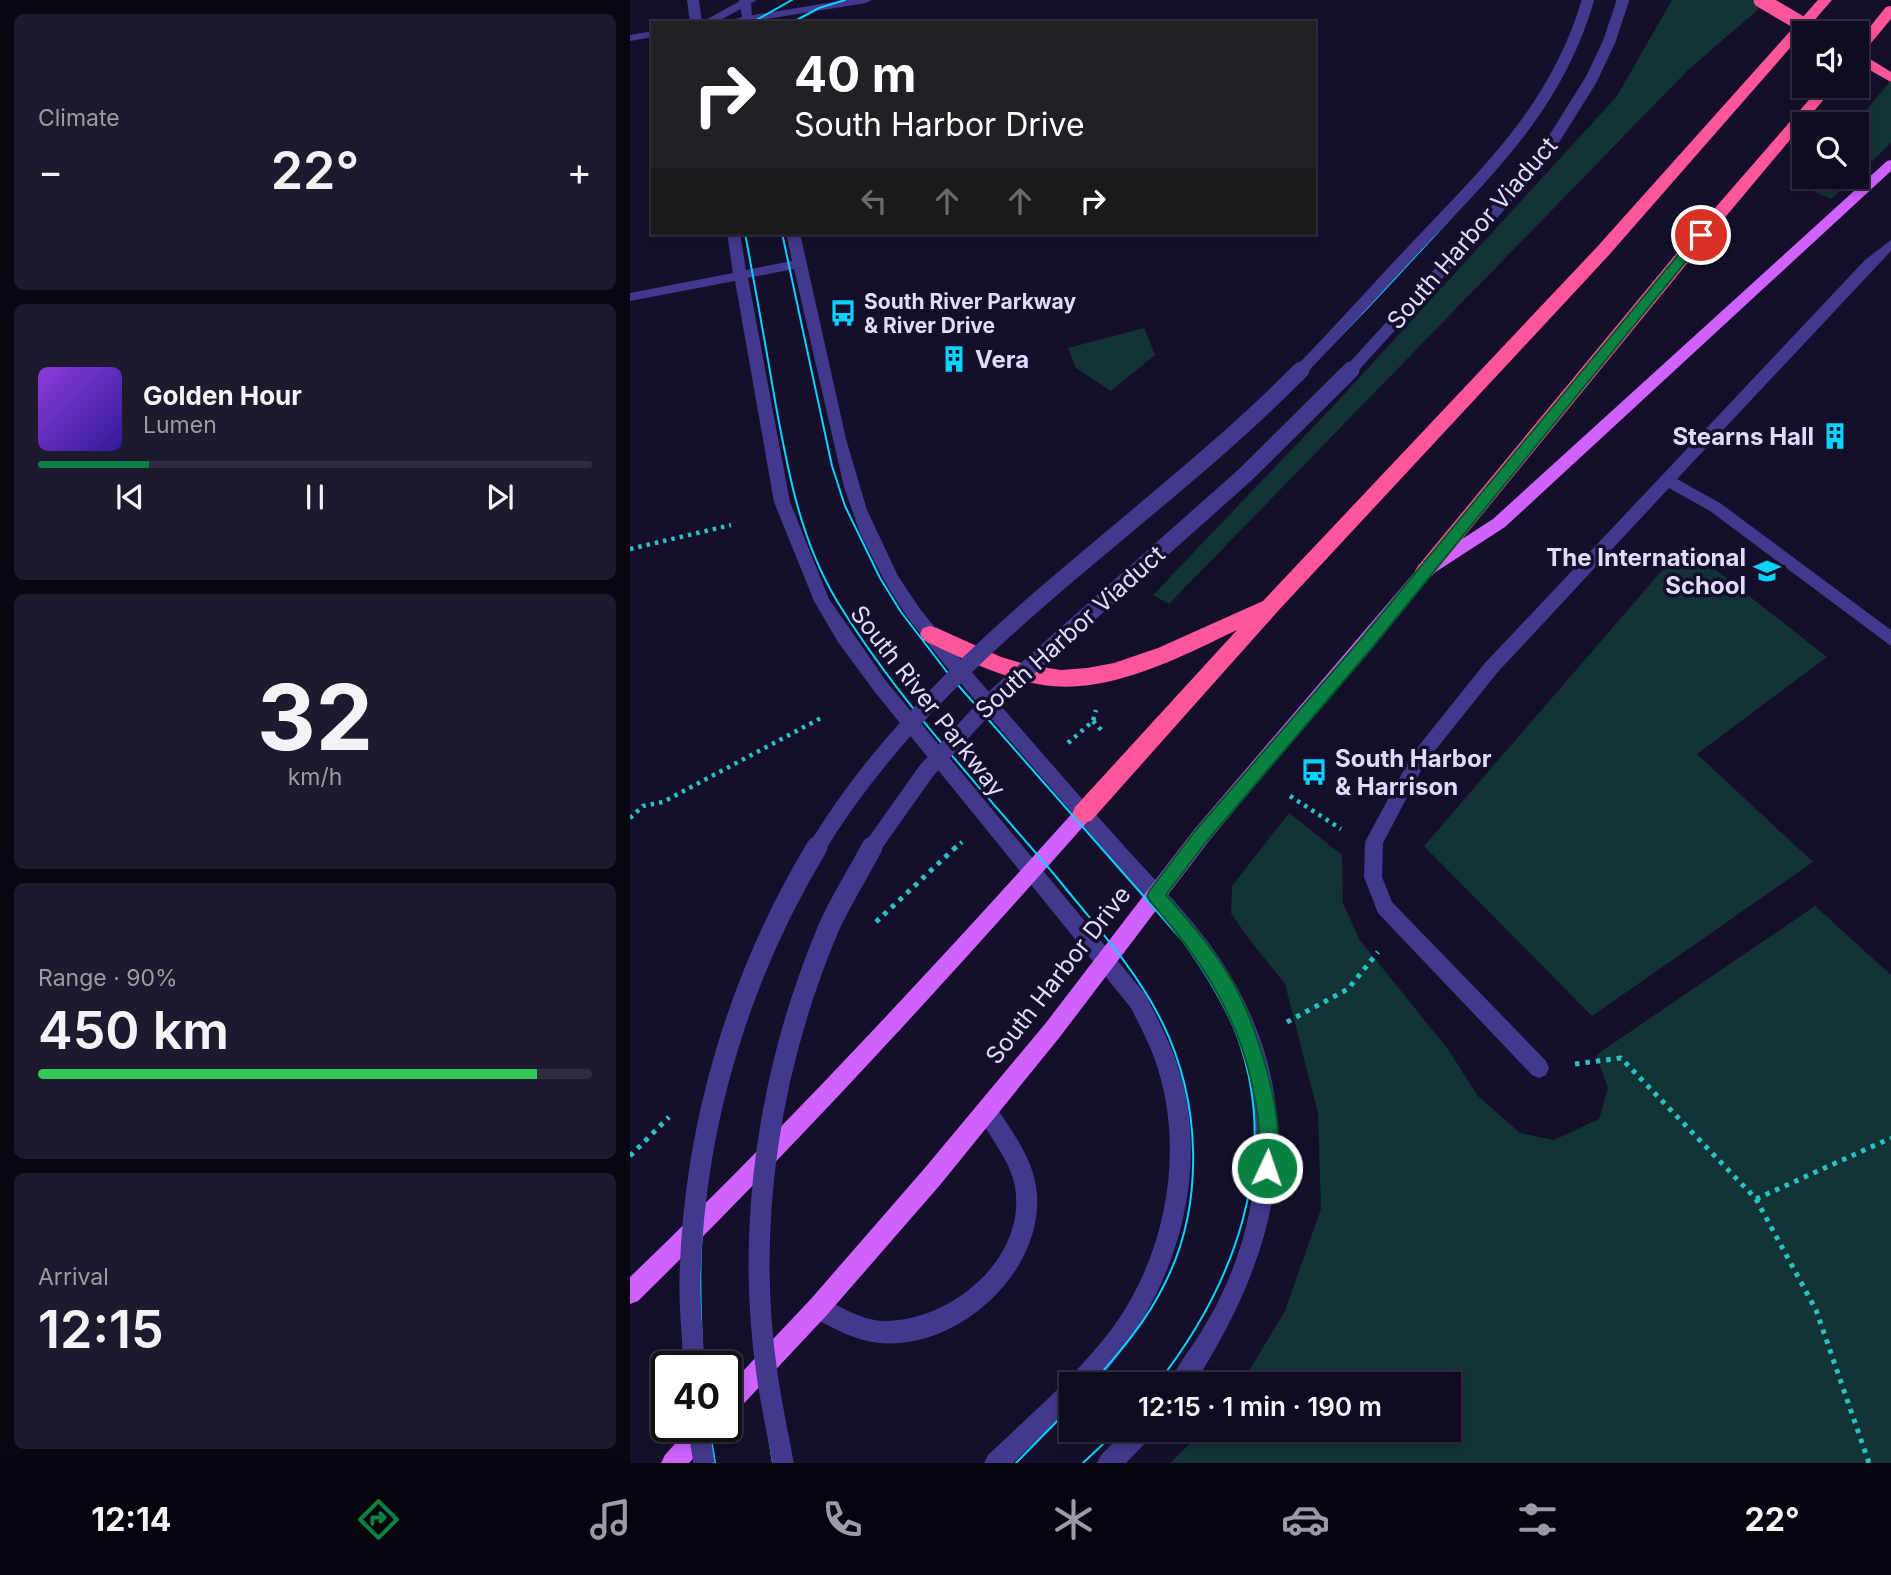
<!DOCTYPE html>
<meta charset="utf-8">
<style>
:root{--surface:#100b20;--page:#1e192d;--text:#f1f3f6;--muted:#9c9ba5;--line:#302b3e;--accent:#0b8043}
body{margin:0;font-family:Inter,sans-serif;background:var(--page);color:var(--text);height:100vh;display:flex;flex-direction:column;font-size:26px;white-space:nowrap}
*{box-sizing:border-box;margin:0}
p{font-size:23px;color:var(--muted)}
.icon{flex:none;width:38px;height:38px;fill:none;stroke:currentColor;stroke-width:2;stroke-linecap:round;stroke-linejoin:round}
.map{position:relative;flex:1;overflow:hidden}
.side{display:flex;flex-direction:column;gap:14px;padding:14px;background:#090612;width:630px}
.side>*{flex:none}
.guide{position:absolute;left:21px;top:21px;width:665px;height:214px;border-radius:0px;box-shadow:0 4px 10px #0003,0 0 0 2px var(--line);background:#202124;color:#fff;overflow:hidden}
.fabs{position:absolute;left:1162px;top:21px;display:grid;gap:14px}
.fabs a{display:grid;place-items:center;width:77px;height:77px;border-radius:0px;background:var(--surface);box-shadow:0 4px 10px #0003,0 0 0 2px var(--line);font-size:35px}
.speed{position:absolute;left:21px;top:1351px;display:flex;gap:14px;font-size:35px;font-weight:700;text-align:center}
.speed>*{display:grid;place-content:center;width:91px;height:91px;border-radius:50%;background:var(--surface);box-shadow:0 4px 10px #0003,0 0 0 2px var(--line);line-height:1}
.speed .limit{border:4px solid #111;border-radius:10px;background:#fff;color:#111}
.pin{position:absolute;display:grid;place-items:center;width:60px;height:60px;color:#fff;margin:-30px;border:4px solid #fff;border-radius:50%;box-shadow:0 2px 7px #0007}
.me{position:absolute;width:77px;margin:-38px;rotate:3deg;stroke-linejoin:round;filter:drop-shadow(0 0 5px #0008)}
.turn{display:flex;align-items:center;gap:24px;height:147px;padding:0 28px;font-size:32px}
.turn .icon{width:91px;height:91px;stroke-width:2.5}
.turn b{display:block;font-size:49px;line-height:60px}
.lanes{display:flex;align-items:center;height:66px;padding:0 28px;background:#0003;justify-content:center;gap:35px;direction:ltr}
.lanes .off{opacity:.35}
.big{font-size:52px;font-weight:600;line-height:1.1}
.side .tile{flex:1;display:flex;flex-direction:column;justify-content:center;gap:10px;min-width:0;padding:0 24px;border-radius:10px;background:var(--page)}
.side .dial{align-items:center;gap:0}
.dial b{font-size:91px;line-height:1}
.song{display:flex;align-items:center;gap:21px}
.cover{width:84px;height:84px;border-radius:10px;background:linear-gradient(135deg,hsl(270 70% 55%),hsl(250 70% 35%))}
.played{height:7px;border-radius:4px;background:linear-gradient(90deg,var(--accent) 20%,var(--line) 20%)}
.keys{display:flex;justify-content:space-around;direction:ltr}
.heat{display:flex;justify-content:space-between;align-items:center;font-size:38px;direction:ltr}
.charge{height:10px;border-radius:5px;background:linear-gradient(90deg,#34c759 90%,var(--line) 0)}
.trip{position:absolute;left:429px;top:1372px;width:402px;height:70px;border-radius:0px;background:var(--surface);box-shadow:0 4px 10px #0003,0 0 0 2px var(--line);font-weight:600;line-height:70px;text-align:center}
.tab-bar{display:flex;height:112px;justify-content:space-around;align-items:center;background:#06040d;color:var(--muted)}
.tab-bar .icon{width:49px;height:49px}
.tab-bar .selected{color:var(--accent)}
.tab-bar b{font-size:32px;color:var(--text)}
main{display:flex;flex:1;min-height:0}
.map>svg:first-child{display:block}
.green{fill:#123436}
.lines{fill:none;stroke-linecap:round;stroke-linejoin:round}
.path-far1{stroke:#2ac1c3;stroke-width:4.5;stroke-dasharray:3.5 5;stroke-linecap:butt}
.path{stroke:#2ac1c3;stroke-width:5;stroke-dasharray:4.5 6;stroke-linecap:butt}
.service{fill:#42388d;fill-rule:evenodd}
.minor{fill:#42388d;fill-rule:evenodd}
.tertiary{fill:#42388d;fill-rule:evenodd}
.primary{fill:#cf61ff;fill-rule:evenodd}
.motorway{fill:#ff559a;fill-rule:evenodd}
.tram{stroke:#06d4ff;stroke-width:2}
.service-bridge-far2{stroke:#42388d;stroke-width:12}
.service-bridge-far1{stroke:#42388d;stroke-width:17}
.service-bridge{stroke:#42388d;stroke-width:21}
.motorway-bridge{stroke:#ff559a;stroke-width:15}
.route{fill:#0b8043;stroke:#07532c;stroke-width:2}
.labels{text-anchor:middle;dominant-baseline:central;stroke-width:7;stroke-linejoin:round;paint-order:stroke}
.far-poi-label{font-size:21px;font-weight:bold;fill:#e1daff;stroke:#160f2b;text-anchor:start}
.street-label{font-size:24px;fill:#e1daff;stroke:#160f2b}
.poi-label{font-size:24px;font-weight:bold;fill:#e1daff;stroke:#160f2b;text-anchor:start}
</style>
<main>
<section class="side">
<div class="tile"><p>Climate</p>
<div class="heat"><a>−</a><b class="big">22°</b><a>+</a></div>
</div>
<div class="tile">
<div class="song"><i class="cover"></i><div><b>Golden Hour</b><p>Lumen</p></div></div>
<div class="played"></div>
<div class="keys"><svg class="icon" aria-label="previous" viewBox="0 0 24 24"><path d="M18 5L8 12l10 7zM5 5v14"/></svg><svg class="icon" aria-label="pause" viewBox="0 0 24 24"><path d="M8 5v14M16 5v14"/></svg><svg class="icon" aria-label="next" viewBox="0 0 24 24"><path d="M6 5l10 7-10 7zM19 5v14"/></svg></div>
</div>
<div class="tile dial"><b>32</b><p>km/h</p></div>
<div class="tile"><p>Range · 90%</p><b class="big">450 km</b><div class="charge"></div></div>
<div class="tile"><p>Arrival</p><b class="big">12:15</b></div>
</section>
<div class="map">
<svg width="1261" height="1463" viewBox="0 0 1261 1463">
<rect width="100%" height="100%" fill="#160f2b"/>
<g class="green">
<path d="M1042 0H1139L1058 70 539 604 523 595 708 401 987 96Z"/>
<path d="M1261 80V143L1227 175 1225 124Z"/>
<path d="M1182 177H1225L1201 199 1174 187Z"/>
<path d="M514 328 525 355 481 391 446 368 438 348Z"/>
<path d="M1054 545 1197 657 1067 754 1183 862 962 1016 794 846Z"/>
<path d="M659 813 712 855 713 903 729 939 817 1048 848 1096 890 1133 924 1140 969 1119 978 1088 966 1055 1185 906 1261 975V1463H540L574 1430H819V1384H611L655 1311 691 1209 688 1113 655 984 619 939 601 913 602 886Z"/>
</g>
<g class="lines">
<g class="path-far1">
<path d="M0 549 101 525"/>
<path d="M463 721 474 733"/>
<path d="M438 743 463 721 466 710"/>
<path d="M660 796 711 829"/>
<path d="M0 818 13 806 33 802 191 718"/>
<path d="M324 849 332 842"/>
</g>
<g class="path">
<path d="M246 922 326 847"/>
<path d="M657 1022 718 989 748 952"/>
<path d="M945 1064 991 1058 1126 1199 1186 1310 1239 1463"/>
<path d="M0 1156 39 1117"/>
<path d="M1126 1199 1261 1138"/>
</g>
<path class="service" d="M357 1101 364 1104C382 1131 405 1161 407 1195 412 1274 327 1350 250 1343 225 1341 201 1327 180 1316L177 1308 180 1300 188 1297C209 1305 230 1320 253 1321 320 1322 397 1259 385 1187 380 1158 358 1137 347 1111L350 1104Z"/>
<g class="minor">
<path d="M57 0H69L72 23H60Z"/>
<path d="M109 0H121L122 21 91 23 112 17Z"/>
<path d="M23 31V37L0 41V35Z"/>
<path d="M1261 240V251L1047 479 1090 503 1261 630V646L1080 511 1039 488 867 673 795 763 753 843 752 877 762 902 916 1061 919 1068 916 1075 909 1078 902 1075 748 913 734 877 735 842 783 753 855 663 1235 260Z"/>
</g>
<g class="tertiary">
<path d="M112 0H127L85 23H70Z"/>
<path d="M215 0H242L236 3 112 23 114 17 118 16Z"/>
<path d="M97 233H110L116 270 162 261 156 233H170L216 439 237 510 268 576 290 609 327 655C380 716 433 778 487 838 522 878 561 915 590 959 686 1104 652 1247 564 1384H540C546 1366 560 1350 570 1334 579 1319 588 1303 595 1287 646 1176 633 1050 562 952L315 665 278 618 256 584 230 533 214 487 164 269 118 278 160 502 199 599 256 681 515 994C530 1023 545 1052 553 1083 579 1191 538 1304 465 1384H441V1408L383 1463H354L358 1455C401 1414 445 1377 481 1330 533 1260 554 1161 530 1076 524 1052 512 1030 501 1008L244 691 208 642 184 601 144 502 105 281 0 301V293L103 273Z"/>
<path d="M496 1430H524L520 1438 496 1463H467L471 1455Z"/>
</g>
<g class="primary">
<path d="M1261 160V171L875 527 801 575 578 842 429 1038 310 1185 196 1316 104 1414 96 1418V1389L180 1300 294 1169 415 1024 564 830 789 567 863 519 1257 161Z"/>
<path d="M453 806 459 808 462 814 459 820C314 984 165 1147 8 1301L0 1304V1277C155 1128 302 969 447 808Z"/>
<path d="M61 1426 88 1427 84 1435 59 1463H31L35 1455Z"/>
</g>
<g class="motorway">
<path d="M1188 0H1202L979 255 648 611 461 821 453 823 445 821 442 814 445 807 607 630C550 657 480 695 413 685 371 678 331 658 293 640L290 634 293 628 300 626 307 628 371 657 398 665 431 670 457 668 484 663 528 648 633 601 967 247Z"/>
<path d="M1261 6V19L1232 54 1261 72V82L1227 63V43L1256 7Z"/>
<path d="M1191 86H1205L1077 239 802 576 795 578 788 576 785 571 788 566 1065 231Z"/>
</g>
<g class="tram">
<path d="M121 23 162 0"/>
<path d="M161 23 189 8 215 0"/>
<path d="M115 233C125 287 135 341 144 395 157 466 169 538 207 601 269 702 352 789 428 879 465 925 506 969 532 1022 571 1101 575 1204 535 1283 517 1321 489 1353 462 1384"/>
<path d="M152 233 202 466 215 506 250 578 271 612 320 676 553 941C574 971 595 1003 608 1038 652 1161 603 1287 527 1384"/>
<path d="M73 1367C71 1327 69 1287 71 1248 80 1072 141 897 252 761 326 671 421 599 509 524 600 446 686 364 767 276 824 214 886 152 928 78 942 53 952 27 962 0"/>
<path d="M79 1426 85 1463"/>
<path d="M143 1463C134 1405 124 1348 123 1289 119 1114 167 943 268 799 299 754 340 716 378 677L662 427 865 207 917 144 941 111 961 76 977 39 988 0"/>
<path d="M386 1463 441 1407"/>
<path d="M453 1463 488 1430"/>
</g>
<g class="service-bridge-far2">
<path d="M669 372C709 331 747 288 786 247 860 169 927 106 958 0"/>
<path d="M719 372 868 208 919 147 961 80 979 42 993 0"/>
</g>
<g class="service-bridge-far1">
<path d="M186 849C306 650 511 532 671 370"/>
<path d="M241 849 297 770 363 699 615 475 721 370"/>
</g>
<g class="service-bridge">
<path d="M64 1367C63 1337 59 1307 60 1277 64 1126 109 976 187 847"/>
<path d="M68 1426 74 1463"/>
<path d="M153 1463C148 1433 141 1404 137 1374 115 1223 140 1066 199 927 211 900 228 874 242 847"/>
</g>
<path class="motorway-bridge" d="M1131 0 1187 33"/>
</g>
<path class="route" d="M1071 231 1075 232V238L741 649 577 841 536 895C563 925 591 958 609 994 629 1033 661 1134 643 1175L637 1178 630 1175C624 1162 629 1146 629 1132 629 1117 625 1099 622 1084 607 1013 567 954 520 901L517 896 520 890 565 831 730 640 1067 232Z"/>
<defs>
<symbol id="bus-bare" viewBox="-9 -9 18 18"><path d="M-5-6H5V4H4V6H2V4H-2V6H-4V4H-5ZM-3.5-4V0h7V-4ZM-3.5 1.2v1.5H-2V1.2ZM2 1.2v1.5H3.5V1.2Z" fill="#06d4ff" stroke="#160f2b" stroke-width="2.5" paint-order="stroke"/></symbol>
<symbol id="building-bare" viewBox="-9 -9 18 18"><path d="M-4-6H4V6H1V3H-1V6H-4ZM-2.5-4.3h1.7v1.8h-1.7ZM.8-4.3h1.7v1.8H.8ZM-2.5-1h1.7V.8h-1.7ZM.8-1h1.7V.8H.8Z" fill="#06d4ff" stroke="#160f2b" stroke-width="2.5" paint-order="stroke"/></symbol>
<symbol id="school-bare" viewBox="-9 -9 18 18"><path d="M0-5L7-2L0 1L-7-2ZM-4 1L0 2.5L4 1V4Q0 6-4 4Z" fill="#06d4ff" stroke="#160f2b" stroke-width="2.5" paint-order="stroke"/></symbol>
</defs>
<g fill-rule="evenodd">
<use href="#bus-bare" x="194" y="294" width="38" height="38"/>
<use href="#building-bare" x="305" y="340" width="38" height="38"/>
<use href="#building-bare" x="1186" y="417" width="38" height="38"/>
<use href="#school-bare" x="1118" y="552" width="38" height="38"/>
<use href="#bus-bare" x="665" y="753" width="38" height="38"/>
</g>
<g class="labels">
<g class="far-poi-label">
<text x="234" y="301">South River Parkway<tspan x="234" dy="24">&amp; River Drive</tspan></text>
</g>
<g class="street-label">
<text transform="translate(842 233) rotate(-49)">South Harbor Viaduct</text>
<text transform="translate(440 632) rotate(-42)">South Harbor Viaduct</text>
<text transform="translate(298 701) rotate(52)">South River Parkway</text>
<text transform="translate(428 975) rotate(-52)">South Harbor Drive</text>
</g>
<g class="poi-label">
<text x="345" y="359">Vera</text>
<text x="1184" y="436" text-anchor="end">Stearns Hall</text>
<text x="1116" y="557" text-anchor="end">The International<tspan x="1116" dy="28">School</tspan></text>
<text x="705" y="758">South Harbor<tspan x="705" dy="28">&amp; Harrison</tspan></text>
</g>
</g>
</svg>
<div class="fabs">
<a><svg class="icon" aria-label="sound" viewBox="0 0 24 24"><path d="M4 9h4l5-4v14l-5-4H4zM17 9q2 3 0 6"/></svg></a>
<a><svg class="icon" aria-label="search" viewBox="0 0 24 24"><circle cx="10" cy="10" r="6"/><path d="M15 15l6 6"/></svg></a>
</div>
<div class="speed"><div class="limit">40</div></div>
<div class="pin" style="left:1071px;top:235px;background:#d93025"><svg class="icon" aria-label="arrive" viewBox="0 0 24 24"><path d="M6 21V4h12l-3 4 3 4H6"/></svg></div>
<svg class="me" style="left:637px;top:1168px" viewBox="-20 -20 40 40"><circle r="17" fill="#0b8043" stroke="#fff" stroke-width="3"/><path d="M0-11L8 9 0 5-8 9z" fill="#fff"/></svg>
<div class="trip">12:15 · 1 min · 190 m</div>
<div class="guide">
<div class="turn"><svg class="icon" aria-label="right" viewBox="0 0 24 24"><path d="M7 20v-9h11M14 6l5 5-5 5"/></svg><div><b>40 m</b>South Harbor Drive</div></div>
<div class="lanes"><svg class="icon off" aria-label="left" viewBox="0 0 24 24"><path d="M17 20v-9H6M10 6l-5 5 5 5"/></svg><svg class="icon off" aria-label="ahead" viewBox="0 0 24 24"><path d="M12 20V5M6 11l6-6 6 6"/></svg><svg class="icon off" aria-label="ahead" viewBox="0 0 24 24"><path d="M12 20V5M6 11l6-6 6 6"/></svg><svg class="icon" aria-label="right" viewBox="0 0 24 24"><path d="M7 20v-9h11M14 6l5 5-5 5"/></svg></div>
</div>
</div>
</main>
<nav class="tab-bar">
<b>12:14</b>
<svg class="icon selected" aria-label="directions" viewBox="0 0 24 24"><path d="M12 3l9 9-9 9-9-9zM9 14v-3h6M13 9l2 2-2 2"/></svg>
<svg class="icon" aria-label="music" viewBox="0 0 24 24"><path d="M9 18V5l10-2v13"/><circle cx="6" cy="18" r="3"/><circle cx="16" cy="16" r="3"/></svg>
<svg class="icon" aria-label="phone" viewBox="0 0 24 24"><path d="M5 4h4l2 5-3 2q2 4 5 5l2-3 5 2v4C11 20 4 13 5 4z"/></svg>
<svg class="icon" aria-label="climate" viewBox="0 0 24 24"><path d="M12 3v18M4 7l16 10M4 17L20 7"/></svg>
<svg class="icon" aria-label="car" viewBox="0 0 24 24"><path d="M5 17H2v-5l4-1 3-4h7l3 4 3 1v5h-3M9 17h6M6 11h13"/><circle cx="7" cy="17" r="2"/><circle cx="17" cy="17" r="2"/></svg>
<svg class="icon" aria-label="filters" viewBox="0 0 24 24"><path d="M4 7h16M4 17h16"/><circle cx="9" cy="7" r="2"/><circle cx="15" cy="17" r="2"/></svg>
<b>22°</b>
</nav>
